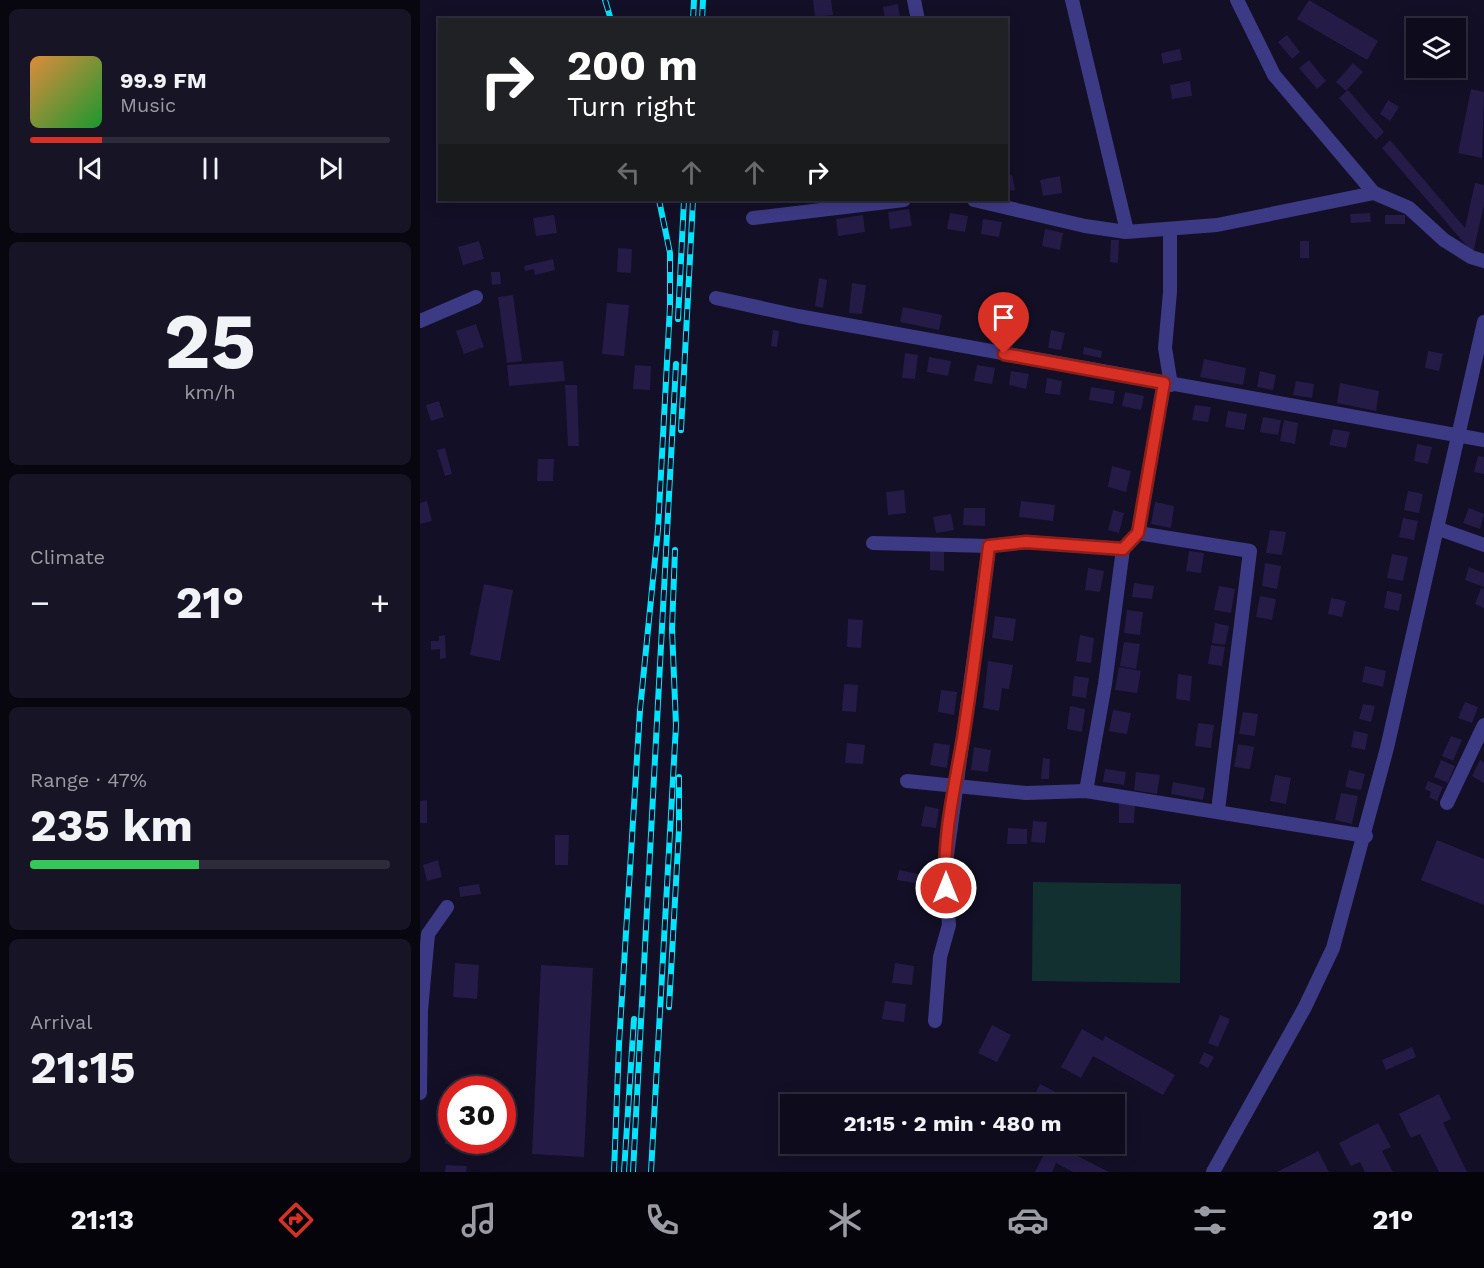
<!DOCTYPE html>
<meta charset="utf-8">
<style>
:root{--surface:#0e0b1c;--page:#171425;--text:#f1f3f6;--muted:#9b9ba3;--line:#2e2b3b;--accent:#d93025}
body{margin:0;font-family:"Work Sans",sans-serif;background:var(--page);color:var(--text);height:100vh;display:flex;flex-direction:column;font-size:22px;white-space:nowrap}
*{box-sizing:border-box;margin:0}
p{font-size:20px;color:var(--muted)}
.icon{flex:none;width:33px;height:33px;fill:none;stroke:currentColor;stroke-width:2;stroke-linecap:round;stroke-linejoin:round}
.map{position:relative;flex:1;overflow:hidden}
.panel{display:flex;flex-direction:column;gap:9px;padding:9px;background:#08060f;width:420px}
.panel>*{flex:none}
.top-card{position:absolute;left:18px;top:18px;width:570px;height:183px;border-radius:0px;box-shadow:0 3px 15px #0003,0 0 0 2px var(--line);background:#202124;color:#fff;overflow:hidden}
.buttons{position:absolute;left:986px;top:18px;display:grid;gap:12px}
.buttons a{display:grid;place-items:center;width:60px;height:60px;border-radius:0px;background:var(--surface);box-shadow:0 3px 15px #0003,0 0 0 2px var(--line);font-size:30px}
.speed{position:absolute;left:18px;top:1076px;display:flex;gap:12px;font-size:30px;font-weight:700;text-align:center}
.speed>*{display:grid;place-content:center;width:78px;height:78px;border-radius:50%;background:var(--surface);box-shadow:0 3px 15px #0003,0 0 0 2px var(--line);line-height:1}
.speed .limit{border:9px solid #d22;background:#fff;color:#111}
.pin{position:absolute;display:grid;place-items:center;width:51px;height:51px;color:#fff;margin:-62px -26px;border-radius:50% 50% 50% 0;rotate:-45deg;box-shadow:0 0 6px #0007}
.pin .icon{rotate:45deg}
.me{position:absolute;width:66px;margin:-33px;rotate:0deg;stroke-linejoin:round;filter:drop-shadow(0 0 4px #0008)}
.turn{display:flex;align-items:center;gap:21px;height:126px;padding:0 30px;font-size:27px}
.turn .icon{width:78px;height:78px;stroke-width:2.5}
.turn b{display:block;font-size:42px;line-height:51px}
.lanes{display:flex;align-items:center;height:57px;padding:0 30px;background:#0003;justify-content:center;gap:30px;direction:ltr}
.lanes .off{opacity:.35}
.big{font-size:45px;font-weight:700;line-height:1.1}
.panel .widget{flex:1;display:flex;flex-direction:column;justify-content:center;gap:9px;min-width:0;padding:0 21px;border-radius:9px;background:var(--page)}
.panel .dial{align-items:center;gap:0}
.dial b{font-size:78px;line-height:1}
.song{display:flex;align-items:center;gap:18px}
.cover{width:72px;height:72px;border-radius:9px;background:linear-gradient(135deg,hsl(30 70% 55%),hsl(130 70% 35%))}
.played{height:6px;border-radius:3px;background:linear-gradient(90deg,var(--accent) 20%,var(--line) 20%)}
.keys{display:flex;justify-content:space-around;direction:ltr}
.heat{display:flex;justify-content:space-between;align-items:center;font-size:33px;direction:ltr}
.charge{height:9px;border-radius:4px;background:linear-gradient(90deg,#34c759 47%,var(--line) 0)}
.trip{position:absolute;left:360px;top:1094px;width:345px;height:60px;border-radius:0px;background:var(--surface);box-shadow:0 3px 15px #0003,0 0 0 2px var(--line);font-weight:700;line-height:60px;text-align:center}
.menu{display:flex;height:96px;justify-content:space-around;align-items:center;background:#06040b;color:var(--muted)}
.menu .icon{width:42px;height:42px}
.menu .on{color:var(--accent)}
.menu b{font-size:27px;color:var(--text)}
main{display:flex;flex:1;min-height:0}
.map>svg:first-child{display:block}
.green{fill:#12302f}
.building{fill:#241b47}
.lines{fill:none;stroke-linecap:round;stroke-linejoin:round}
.minor{stroke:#3d3a85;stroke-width:14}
.rail-casing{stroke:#00e5ff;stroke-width:6}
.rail{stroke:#130f26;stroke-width:4;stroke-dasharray:11;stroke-linecap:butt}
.route-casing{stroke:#8d1f18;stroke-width:15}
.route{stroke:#d93025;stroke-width:10}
</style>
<main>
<section class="panel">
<div class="widget">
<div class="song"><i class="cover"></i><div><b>99.9 FM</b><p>Music</p></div></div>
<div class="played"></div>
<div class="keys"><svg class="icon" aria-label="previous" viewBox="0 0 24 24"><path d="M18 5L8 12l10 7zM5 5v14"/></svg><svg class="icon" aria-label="pause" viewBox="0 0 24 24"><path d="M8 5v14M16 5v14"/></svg><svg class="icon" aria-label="next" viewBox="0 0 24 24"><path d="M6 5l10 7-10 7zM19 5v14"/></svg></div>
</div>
<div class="widget dial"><b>25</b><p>km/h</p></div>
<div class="widget"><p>Climate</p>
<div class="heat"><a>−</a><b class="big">21°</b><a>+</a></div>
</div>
<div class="widget"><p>Range · 47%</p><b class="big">235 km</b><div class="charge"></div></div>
<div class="widget"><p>Arrival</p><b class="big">21:15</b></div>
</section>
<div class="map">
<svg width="1064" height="1172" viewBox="0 0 1064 1172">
<rect width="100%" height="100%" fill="#130f26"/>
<path class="green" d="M613 882 761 884 760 983 612 981Z"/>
<g class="building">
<path d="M393 0H411L413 15 395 17Z"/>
<path d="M889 0 958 41 947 60 877 19Z"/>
<path d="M478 4 480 20H465L463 7Z"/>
<path d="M867 35 880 52 872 59 858 42Z"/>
<path d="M760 49 762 60 743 64 741 53Z"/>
<path d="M889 60 906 81 897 89 879 68Z"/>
<path d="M933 63 943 72 926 91 916 82Z"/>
<path d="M770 81 772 96 752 99 750 85Z"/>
<path d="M1051 89 1064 92 1062 158 1038 153Z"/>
<path d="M928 90 964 132 956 140 919 98Z"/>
<path d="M968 100 979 107 970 121 960 114Z"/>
<path d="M970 140 1045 228 1055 183 1064 185V205L1053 253 962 148Z"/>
<path d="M592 175 595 190 586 191V176Z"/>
<path d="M640 176 642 193 623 196 620 180Z"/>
<path d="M489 209 492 226 470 229 468 212Z"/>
<path d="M530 213 548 216 545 232 527 229Z"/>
<path d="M950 213 951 222 931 223 930 214Z"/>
<path d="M134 215 137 233 116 236 113 218Z"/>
<path d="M443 215 445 232 418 236 416 219Z"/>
<rect x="965" y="215" width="20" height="9"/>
<path d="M563 219 582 222 579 237 561 234Z"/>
<path d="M625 229 643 233 640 250 622 246Z"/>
<path d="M691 240H699L698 263 690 262Z"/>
<path d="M59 241 64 259 43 265 38 247Z"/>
<rect x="880" y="241" width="9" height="17"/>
<path d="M198 248 212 249 211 273 197 272Z"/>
<path d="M133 259 135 270 115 275 114 269 105 271 104 266Z"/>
<path d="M71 272H80L81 284 72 285Z"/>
<path d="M399 278 407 280 403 308 395 306Z"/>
<path d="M432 283 446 285 442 314 429 313Z"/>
<path d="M93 295 102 361 87 363 78 297Z"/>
<path d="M187 303 209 305 204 356 182 354Z"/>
<path d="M483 307 522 315 519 330 480 322Z"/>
<path d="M56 324 64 347 44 354 36 331Z"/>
<path d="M576 326 596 330 593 347 573 343Z"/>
<path d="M353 330 359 331 357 347 351 346Z"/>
<path d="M631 330 645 333 641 350 628 348Z"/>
<path d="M664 347 682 351 681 358 663 354Z"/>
<path d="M1008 351 1023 354 1019 371 1005 368Z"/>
<path d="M485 353 498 355 495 379 482 378Z"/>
<path d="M509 357 531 361 528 376 507 372Z"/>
<path d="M784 359 826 368 823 385 780 377Z"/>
<path d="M143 361 145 381 89 386 87 365Z"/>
<path d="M215 365 231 366 230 390 213 389Z"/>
<path d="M557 365 575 368 572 384 554 381Z"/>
<path d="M591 371 609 374 606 389 589 385Z"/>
<path d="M840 371 856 375 853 390 837 387Z"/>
<path d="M627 378 642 381 640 395 625 393Z"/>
<path d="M876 381 894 384 892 398 873 395Z"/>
<path d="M920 383 959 391 956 411 917 403Z"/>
<path d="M145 385H157L159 446H148Z"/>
<path d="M671 387 695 391 693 404 669 400Z"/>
<path d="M705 392 724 396 721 410 702 406Z"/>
<path d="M19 401 24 417 11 421 6 405Z"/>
<path d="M775 405 791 407 788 422 772 420Z"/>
<path d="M808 411 827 414 824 430 805 427Z"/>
<path d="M843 417 861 420 858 435 840 432Z"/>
<path d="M864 420 878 423 875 444 860 441Z"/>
<path d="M913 429 930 432 926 448 909 445Z"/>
<path d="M997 444 1012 447 1008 464 994 461Z"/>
<path d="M25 448 32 474 25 476 17 450Z"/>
<path d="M1058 456 1064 457V474L1054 472Z"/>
<path d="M118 459H134L133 481H117Z"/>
<path d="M692 466 711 471 706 492 688 487Z"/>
<path d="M484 490 486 513 468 515 466 492Z"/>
<path d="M988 491 1003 494 999 513 984 510Z"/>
<path d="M7 501 12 521 0 524V503Z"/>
<path d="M601 501 635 505 633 521 599 517Z"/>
<path d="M735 502 754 506 751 528 731 524Z"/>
<path d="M544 508H565V526L543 525Z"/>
<path d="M1049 508 1064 514 1060 529 1043 523Z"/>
<path d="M693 510 704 513 699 533 688 530Z"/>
<path d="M531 514 534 530 516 533 513 517Z"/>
<path d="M983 518 998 521 994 540 979 537Z"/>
<path d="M850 530 866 532 862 555 846 553Z"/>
<path d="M510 551 524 552V571L510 570Z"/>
<path d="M769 551 784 553 781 573 766 571Z"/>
<path d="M972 554 988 557 983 581 967 578Z"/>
<path d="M845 563 861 566 857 589 842 586Z"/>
<path d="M1049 567 1064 573V587L1045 580Z"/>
<path d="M668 568 684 571 680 592 665 590Z"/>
<path d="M714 583 734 586 732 599 712 597Z"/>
<path d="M64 584 93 590 80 661 50 655Z"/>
<path d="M799 586 815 589 811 613 794 610Z"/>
<path d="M1061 588 1064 589V608L1055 604Z"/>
<path d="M967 591 982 594 979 611 964 608Z"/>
<path d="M840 596 856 599 852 620 836 617Z"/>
<path d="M911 598 926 601 922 617 908 614Z"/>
<path d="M707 610 723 612 720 635 704 633Z"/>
<path d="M575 616 596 619 593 641 572 638Z"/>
<path d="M428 619 443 620 441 648 427 647Z"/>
<path d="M795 623 809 626 805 645 792 643Z"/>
<path d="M25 635 26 658 20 659V649L11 650V641H19V636Z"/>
<path d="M660 635 674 638 671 663 656 661Z"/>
<path d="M704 642 720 644 716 669 700 666Z"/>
<path d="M791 645 805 647 802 666 788 664Z"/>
<path d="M568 661 593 665 589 689 582 688 579 711 563 708Z"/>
<path d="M945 666 966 671 963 687 942 682Z"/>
<path d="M699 667 721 671 717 693 695 690Z"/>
<path d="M758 674 772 676 770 701 756 699Z"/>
<path d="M654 676 669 678 666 698 652 696Z"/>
<path d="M424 684 438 685 436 712 422 711Z"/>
<path d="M521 690 537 692 534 715 518 712Z"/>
<path d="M1045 702 1058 707 1052 723 1038 718Z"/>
<path d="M943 704 955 706 951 722 939 719Z"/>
<path d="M650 706 665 709 662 732 647 729Z"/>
<path d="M693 710 711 713 707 734 689 731Z"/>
<path d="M823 712 838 714 835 736 819 734Z"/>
<path d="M778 723 794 725 791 748 775 746Z"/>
<path d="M934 731 948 734 945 750 931 747Z"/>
<path d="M1031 736 1042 740 1033 761 1022 756Z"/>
<path d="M427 743 445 745 443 764 425 763Z"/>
<path d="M514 743 530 745 527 768 510 765Z"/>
<path d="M818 744 834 747 830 769 814 767Z"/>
<path d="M554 747 571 750 568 772 551 770Z"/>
<path d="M623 758 630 759 629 779H621Z"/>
<path d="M1021 760 1035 766 1028 783 1014 777Z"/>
<path d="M1060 760 1064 762V783L1052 776Z"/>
<path d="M685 769 706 772 704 785 683 782Z"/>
<path d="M929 770 945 774 941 790 925 787Z"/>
<path d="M716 772 740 775 737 794 714 790Z"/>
<path d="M855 775 871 778 866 804 850 801Z"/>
<path d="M1008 781 1023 787 1017 801 1009 797 1011 792 1005 789Z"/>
<path d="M753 782 785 788 783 800 751 794Z"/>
<path d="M921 793 938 796 932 824 915 820Z"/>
<path d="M7 800V823H0V801Z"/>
<path d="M699 802 715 803 714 823H699Z"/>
<path d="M505 806 519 809 516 828 501 826Z"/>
<path d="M613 821 627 822 625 843 611 842Z"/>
<path d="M588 828 607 829V844H587Z"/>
<path d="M135 835H149L148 865H135Z"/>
<path d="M1017 840 1064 859V905L1001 880Z"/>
<path d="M18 860 22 877 7 881 3 865Z"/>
<path d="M479 870 508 876 506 885 477 880Z"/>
<path d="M59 884 61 894 40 897 39 887Z"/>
<path d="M35 963 59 965 57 999 33 997Z"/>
<path d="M475 963 494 966 492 985 472 983Z"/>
<path d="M121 965 173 968 164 1157 112 1154Z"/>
<path d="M465 1001 486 1004 484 1022 462 1019Z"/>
<path d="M800 1015 810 1019 798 1047 788 1043Z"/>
<path d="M572 1025 591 1035 577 1062 558 1053Z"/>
<path d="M662 1029 683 1041 685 1036 755 1075 743 1095 673 1056 661 1078 641 1067Z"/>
<path d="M992 1047 996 1057 966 1070 962 1060Z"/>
<path d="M784 1052 794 1057 788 1068 779 1063Z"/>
<path d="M620 1084 659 1104H610Z"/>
<path d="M1019 1094 1031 1119 1023 1123 1047 1172H1019L1000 1134 991 1138 979 1114Z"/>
<path d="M27 1101 32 1102V1140H48V1145L25 1144Z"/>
<path d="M958 1123 971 1147 962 1151 973 1172H945L940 1162 931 1166 919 1143Z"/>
<path d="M587 1143H649L646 1150 689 1172H653L636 1163 632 1172H615L624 1154 606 1145 602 1151Z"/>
<path d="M898 1151 909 1172H857Z"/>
<path d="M26 1165 47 1166 46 1172H25Z"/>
</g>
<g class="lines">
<g class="minor">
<path d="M494 0 498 20"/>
<path d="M652 0 707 231"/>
<path d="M817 0 854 75 954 193"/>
<path d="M554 200 665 226 706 232 797 225 954 193 989 208 1024 240 1051 257 1064 261"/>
<path d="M333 218 484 200"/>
<path d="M750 230V292L745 348 751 385"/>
<path d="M296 298 378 316 1064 440"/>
<path d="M0 321 56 297"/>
<path d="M1019 529 1064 545"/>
<path d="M718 533 830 551 798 810"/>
<path d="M453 543 569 546 606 542 703 549"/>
<path d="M487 781 606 793 666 791 946 836"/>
<path d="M666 791 685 684 703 549 718 533 744 383"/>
<path d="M1027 803 1064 725"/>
<path d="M515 1021 520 957 529 925 525 870 569 546"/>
<path d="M0 1093 1 1010 8 934 27 907"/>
<path d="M793 1172 885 1007 913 948 967 748 1064 322"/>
</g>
<defs>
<g id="rail">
<path d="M185 0 191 20"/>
<path d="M273 20 274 0"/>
<path d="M282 20 283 0"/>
<path d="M258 319 264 200"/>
<path d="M261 430 273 200"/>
<path d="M249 1007 259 829V777"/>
<path d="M194 1172 199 1044 220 710 238 529 250 306V253L239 200"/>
<path d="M204 1172 214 1019"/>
<path d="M213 1172 256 364"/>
<path d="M231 1172 256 725 252 629 255 550"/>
</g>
</defs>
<use href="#rail" class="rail-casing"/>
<use href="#rail" class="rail"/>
</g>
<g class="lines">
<defs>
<path id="route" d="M526 888C522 839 535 786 543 738 553 674 561 610 569 546L606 542 703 549 718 533 744 383 584 354"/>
</defs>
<use href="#route" class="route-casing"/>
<use href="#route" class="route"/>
</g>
</svg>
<div class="buttons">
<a><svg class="icon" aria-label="layers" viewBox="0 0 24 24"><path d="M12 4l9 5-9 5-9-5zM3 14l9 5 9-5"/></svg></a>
</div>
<div class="speed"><div class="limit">30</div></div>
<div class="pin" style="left:584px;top:354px;background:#d93025"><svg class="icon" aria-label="arrive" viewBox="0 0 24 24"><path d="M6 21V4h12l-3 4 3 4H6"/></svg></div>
<svg class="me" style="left:526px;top:888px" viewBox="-20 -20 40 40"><circle r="17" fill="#d93025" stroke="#fff" stroke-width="3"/><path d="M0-11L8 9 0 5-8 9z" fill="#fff"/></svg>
<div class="trip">21:15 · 2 min · 480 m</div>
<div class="top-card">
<div class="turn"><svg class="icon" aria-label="right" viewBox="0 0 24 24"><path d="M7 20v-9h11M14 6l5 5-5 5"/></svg><div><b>200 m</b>Turn right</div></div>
<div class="lanes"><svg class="icon off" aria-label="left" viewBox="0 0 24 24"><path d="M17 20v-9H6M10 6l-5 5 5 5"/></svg><svg class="icon off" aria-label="ahead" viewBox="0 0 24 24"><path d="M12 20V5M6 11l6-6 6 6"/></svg><svg class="icon off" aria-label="ahead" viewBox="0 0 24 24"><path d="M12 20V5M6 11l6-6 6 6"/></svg><svg class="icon" aria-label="right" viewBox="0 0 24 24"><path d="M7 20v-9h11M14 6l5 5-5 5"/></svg></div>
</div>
</div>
</main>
<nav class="menu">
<b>21:13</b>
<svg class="icon on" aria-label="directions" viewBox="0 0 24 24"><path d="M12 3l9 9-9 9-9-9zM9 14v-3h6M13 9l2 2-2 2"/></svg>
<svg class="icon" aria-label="music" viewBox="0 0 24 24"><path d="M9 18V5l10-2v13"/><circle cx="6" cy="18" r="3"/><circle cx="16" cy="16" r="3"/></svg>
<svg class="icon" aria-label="phone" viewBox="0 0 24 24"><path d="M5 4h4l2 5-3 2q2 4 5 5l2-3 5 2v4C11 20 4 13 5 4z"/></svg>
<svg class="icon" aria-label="climate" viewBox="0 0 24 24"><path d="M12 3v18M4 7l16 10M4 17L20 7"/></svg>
<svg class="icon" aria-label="car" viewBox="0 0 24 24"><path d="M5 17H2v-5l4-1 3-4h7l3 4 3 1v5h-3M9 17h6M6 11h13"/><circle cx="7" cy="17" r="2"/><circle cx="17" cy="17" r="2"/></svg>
<svg class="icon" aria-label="filters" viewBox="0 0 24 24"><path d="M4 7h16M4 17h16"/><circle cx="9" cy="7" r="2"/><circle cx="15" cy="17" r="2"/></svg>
<b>21°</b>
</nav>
